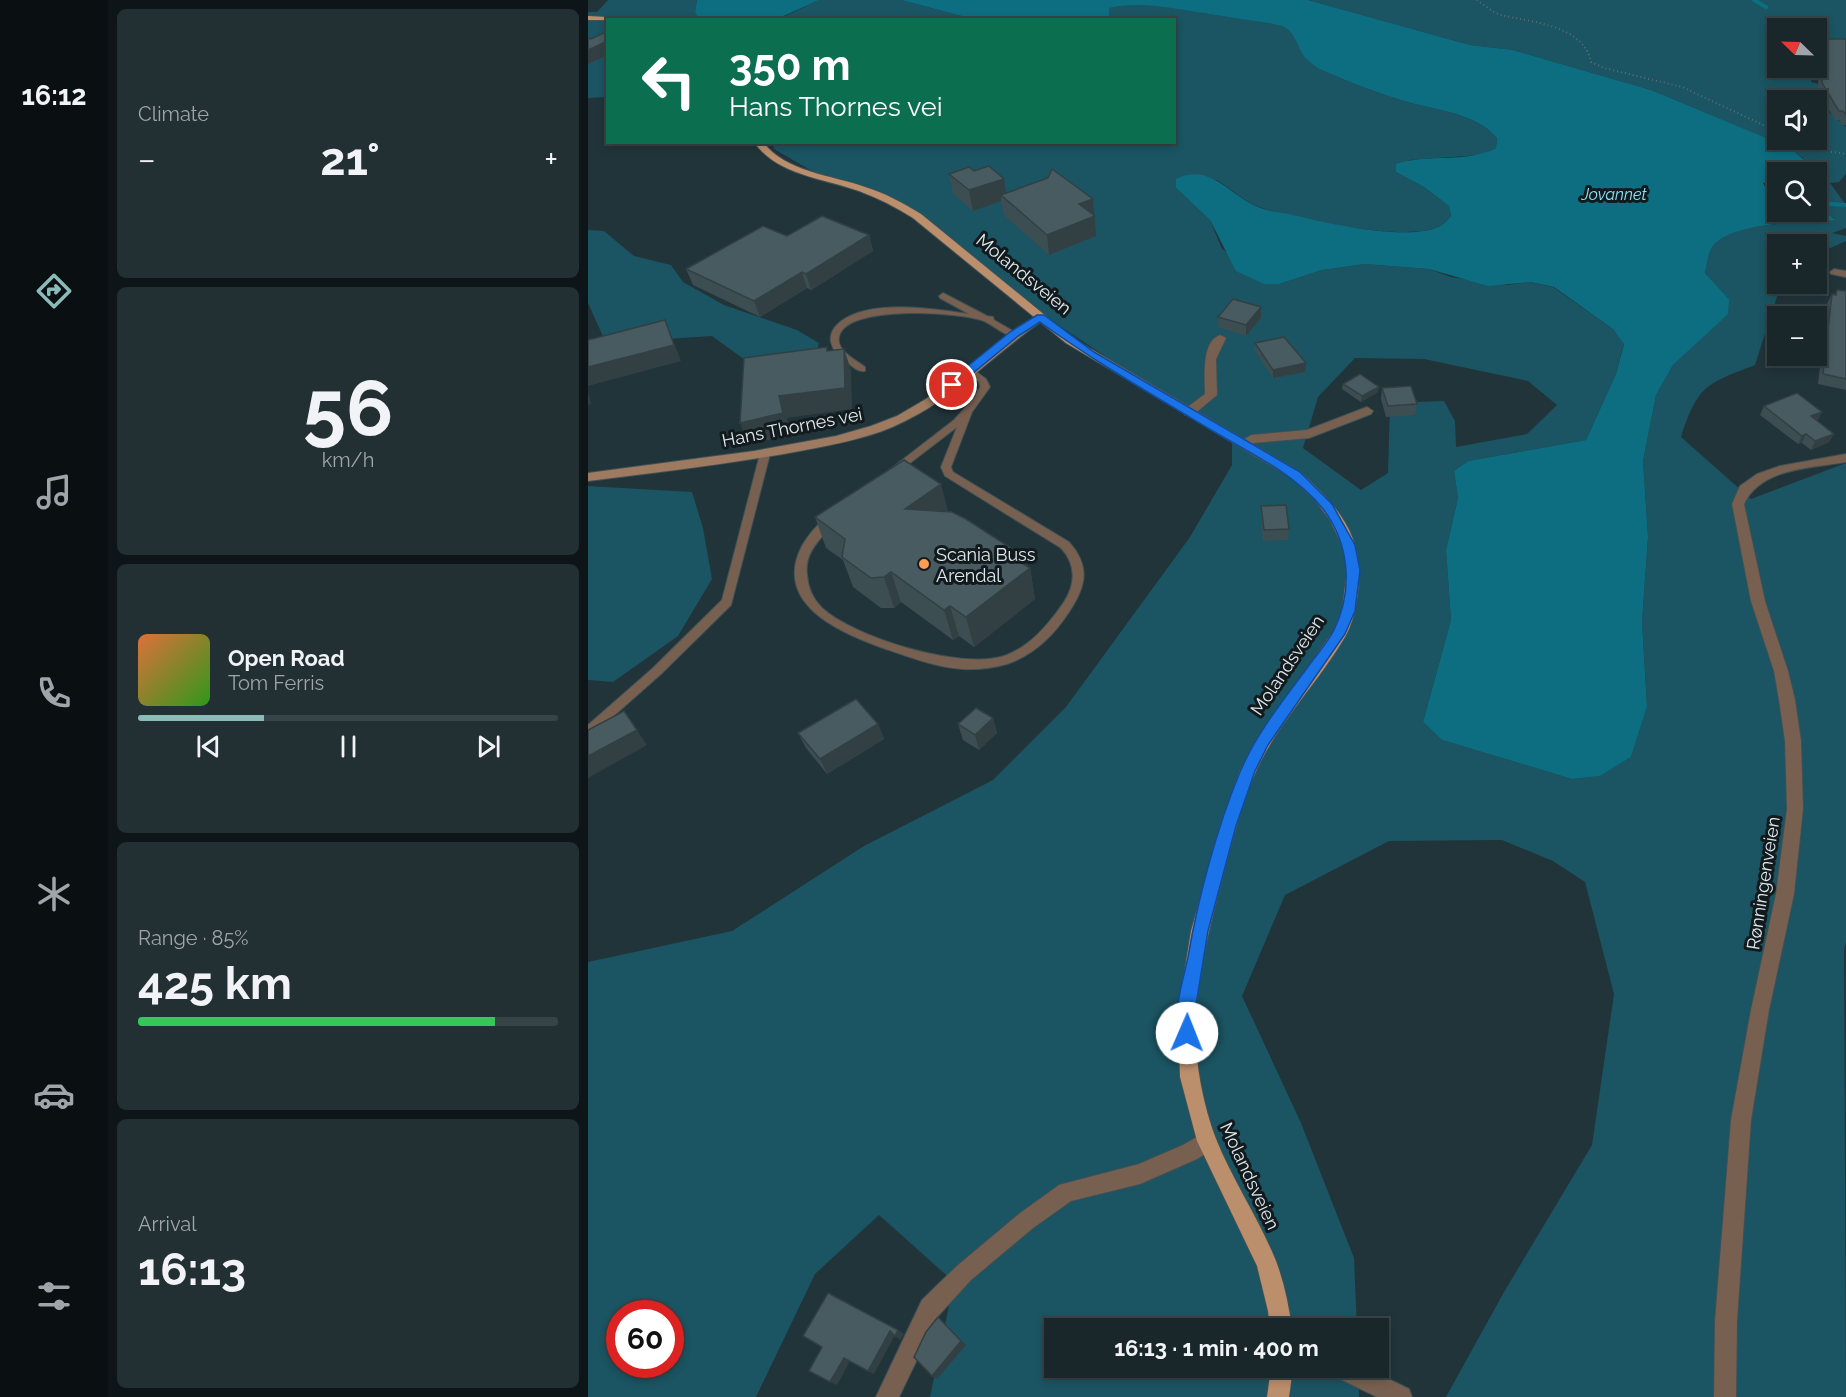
<!DOCTYPE html>
<meta charset="utf-8">
<style>
:root{--surface:#19272b;--page:#222f33;--text:#f1f3f6;--muted:#9fa5a9;--line:#374447;--accent:#8bbbb9}
body{margin:0;font-family:Raleway,sans-serif;background:var(--page);color:var(--text);height:100vh;display:flex;flex-direction:column;font-size:22px;white-space:nowrap}
*{box-sizing:border-box;margin:0}
p{font-size:20px;color:var(--muted)}
.icon{flex:none;width:33px;height:33px;fill:none;stroke:currentColor;stroke-width:2;stroke-linecap:round;stroke-linejoin:round}
.map{position:relative;flex:1;overflow:hidden}
.sheet{display:flex;flex-direction:column;gap:9px;padding:9px;background:#0e1518;width:480px}
.sheet>*{flex:none}
.guide{position:absolute;left:18px;top:18px;width:570px;height:126px;border-radius:0px;box-shadow:0 3px 9px #0003,0 0 0 2px var(--line);background:#0b6e4f;color:#fff;overflow:hidden}
.needle{width:39px;rotate:293deg}
.controls{position:absolute;left:1179px;top:18px;display:grid;gap:12px}
.controls a{display:grid;place-items:center;width:60px;height:60px;border-radius:0px;background:var(--surface);box-shadow:0 3px 9px #0003,0 0 0 2px var(--line);font-size:30px}
.speed{position:absolute;left:18px;top:1300px;display:flex;gap:12px;font-size:30px;font-weight:700;text-align:center}
.speed>*{display:grid;place-content:center;width:78px;height:78px;border-radius:50%;background:var(--surface);box-shadow:0 3px 9px #0003,0 0 0 2px var(--line);line-height:1}
.speed .limit{border:9px solid #d22;background:#fff;color:#111}
.pin{position:absolute;display:grid;place-items:center;width:51px;height:51px;color:#fff;margin:-26px;border:3px solid #fff;border-radius:50%;box-shadow:0 2px 6px #0007}
.me{position:absolute;width:66px;margin:-33px;rotate:1deg;stroke-linejoin:round;filter:drop-shadow(0 0 4px #0008)}
.turn{display:flex;align-items:center;gap:21px;height:126px;padding:0 24px;font-size:27px}
.turn .icon{width:78px;height:78px;stroke-width:2.5}
.turn b{display:block;font-size:42px;line-height:51px}
.big{font-size:45px;font-weight:700;line-height:1.1}
.sheet .card{flex:1;display:flex;flex-direction:column;justify-content:center;gap:9px;min-width:0;padding:0 21px;border-radius:9px;background:var(--page)}
.sheet .dial{align-items:center;gap:0}
.dial b{font-size:78px;line-height:1}
.song{display:flex;align-items:center;gap:18px}
.cover{width:72px;height:72px;border-radius:9px;background:linear-gradient(135deg,hsl(20 70% 55%),hsl(110 70% 35%))}
.played{height:6px;border-radius:3px;background:linear-gradient(90deg,var(--accent) 30%,var(--line) 30%)}
.keys{display:flex;justify-content:space-around;direction:ltr}
.heat{display:flex;justify-content:space-between;align-items:center;font-size:33px;direction:ltr}
.charge{height:9px;border-radius:4px;background:linear-gradient(90deg,#34c759 85%,var(--line) 0)}
.trip{position:absolute;left:456px;top:1318px;width:345px;height:60px;border-radius:0px;background:var(--surface);box-shadow:0 3px 9px #0003,0 0 0 2px var(--line);font-weight:700;line-height:60px;text-align:center}
main{display:flex;flex:1;min-height:0}
.menu{display:flex;flex-direction:column;width:108px;justify-content:space-around;align-items:center;background:#0a1011;color:var(--muted)}
.menu .icon{width:42px;height:42px}
.menu .current{color:var(--accent)}
.menu b{font-size:27px;color:var(--text)}
.map>svg:first-child{display:block}
.green{fill:#1b5462;fill-rule:evenodd}
.water{fill:#0d6e81}
.lines{fill:none;stroke-linecap:round;stroke-linejoin:round}
.stream{stroke:#0d6e81;stroke-width:4}
.lane-casing{stroke:#3f5156;stroke-width:2}
.street-casing{stroke:#3f5156;stroke-width:2}
.secondary-casing{stroke:#3f5156;stroke-width:2}
.primary-casing{stroke:#3f5156;stroke-width:2}
.path{stroke:#5d6d72;stroke-width:2;stroke-dasharray:1 3;stroke-linecap:butt}
.lane{fill:#776050;fill-rule:evenodd}
.street{fill:#776050;fill-rule:evenodd}
.secondary{fill:#9e7a60;fill-rule:evenodd}
.primary{fill:#bb8e6c;fill-rule:evenodd}
.wall{fill:#3d4e53}
.shaded-wall{fill:#324043}
.building{fill:#475b60;stroke:#324043;stroke-width:1.5}
.route{fill:#1a73e8;stroke:#114b97;stroke-width:1.5}
.poi-dot{fill:#fb9e52;stroke:#121a1d;stroke-width:2}
.labels{text-anchor:middle;dominant-baseline:central;stroke-width:6;stroke-linejoin:round;paint-order:stroke}
.far-water-label{font-size:16px;font-style:italic;fill:#89e4fb;stroke:#121a1d}
.street-label{font-size:18px;fill:#dfeaee;stroke:#121a1d}
.poi-label{font-size:18px;fill:#dfeaee;stroke:#121a1d;text-anchor:start}
</style>
<main>
<nav class="menu">
<b>16:12</b>
<svg class="icon current" aria-label="directions" viewBox="0 0 24 24"><path d="M12 3l9 9-9 9-9-9zM9 14v-3h6M13 9l2 2-2 2"/></svg>
<svg class="icon" aria-label="music" viewBox="0 0 24 24"><path d="M9 18V5l10-2v13"/><circle cx="6" cy="18" r="3"/><circle cx="16" cy="16" r="3"/></svg>
<svg class="icon" aria-label="phone" viewBox="0 0 24 24"><path d="M5 4h4l2 5-3 2q2 4 5 5l2-3 5 2v4C11 20 4 13 5 4z"/></svg>
<svg class="icon" aria-label="climate" viewBox="0 0 24 24"><path d="M12 3v18M4 7l16 10M4 17L20 7"/></svg>
<svg class="icon" aria-label="car" viewBox="0 0 24 24"><path d="M5 17H2v-5l4-1 3-4h7l3 4 3 1v5h-3M9 17h6M6 11h13"/><circle cx="7" cy="17" r="2"/><circle cx="17" cy="17" r="2"/></svg>
<svg class="icon" aria-label="filters" viewBox="0 0 24 24"><path d="M4 7h16M4 17h16"/><circle cx="9" cy="7" r="2"/><circle cx="15" cy="17" r="2"/></svg>
</nav>
<section class="sheet">
<div class="card"><p>Climate</p>
<div class="heat"><a>−</a><b class="big">21°</b><a>+</a></div>
</div>
<div class="card dial"><b>56</b><p>km/h</p></div>
<div class="card">
<div class="song"><i class="cover"></i><div><b>Open Road</b><p>Tom Ferris</p></div></div>
<div class="played"></div>
<div class="keys"><svg class="icon" aria-label="previous" viewBox="0 0 24 24"><path d="M18 5L8 12l10 7zM5 5v14"/></svg><svg class="icon" aria-label="pause" viewBox="0 0 24 24"><path d="M8 5v14M16 5v14"/></svg><svg class="icon" aria-label="next" viewBox="0 0 24 24"><path d="M6 5l10 7-10 7zM19 5v14"/></svg></div>
</div>
<div class="card"><p>Range · 85%</p><b class="big">425 km</b><div class="charge"></div></div>
<div class="card"><p>Arrival</p><b class="big">16:13</b></div>
</section>
<div class="map">
<svg width="1258" height="1397" viewBox="0 0 1258 1397">
<rect width="100%" height="100%" fill="#213439"/>
<g class="green">
<path d="M20 0H109L107 12 111 19 20 20 19 97 0 98V12H9Z"/>
<path d="M231 0H313L385 19 189 20Z"/>
<path d="M551 0C577 2 601 11 627 15 648 19 675 18 694 26 715 35 710 58 736 71 760 82 788 92 813 100 844 110 886 112 909 138L908 148 892 155 821 160 808 172 836 187 861 206 863 216C857 224 851 228 840 230 803 238 709 220 671 207 657 202 642 188 629 180L588 188 622 220 634 249 691 284 734 270 777 264 841 269 863 277 919 285 941 282 965 287 1025 329 1036 343 1028 374 998 440 880 461 866 471 870 498 858 550 863 620 835 722 854 740 984 779 1011 776 1043 757 1059 707 1054 622 1060 537 1055 461 1068 395 1085 365 1108 343 1141 299 1117 273C1119 265 1120 252 1125 246 1145 219 1217 225 1246 219L1229 204 1228 172H1208L1215 170V158L1201 148 1063 90 925 50 882 45 720 0H1258V51L1229 55 1228 28H1190V68H1226L1223 82 1239 86 1224 97 1227 100H1190V140H1228L1229 102 1258 127V174L1251 182 1242 183 1258 205V228L1244 233 1258 236V241L1229 254 1228 244H1190V284H1193L1167 365C1118 384 1110 385 1093 437L1163 499 1258 463V942L1256 950 1258 1397H858L916 1292 1004 1145 1026 994 997 882 965 861 914 840 801 841 697 895 654 996 713 1123 766 1258 769 1329H466V1368H770L771 1397H342L366 1282 291 1215 227 1274 168 1397H0V962L144 931 276 846 405 780 478 707 602 537 644 465V441L439 304 318 206 231 175 186 149 185 143 586 142V20L525 19 521 16V8L530 2ZM767 358 836 359 940 381 969 405 939 434 868 447 867 421 856 401 802 403 800 473 773 490 715 448 730 397ZM32 1314H82V1365H32Z"/>
<path d="M0 230 16 231 46 256 83 265 95 282 136 305 209 330 231 343 215 402 124 336 18 343 0 303Z"/>
<path d="M0 486 104 492 115 528 124 579 90 636 25 682 0 680Z"/>
</g>
<g class="water">
<path d="M109 0H231L189 19 111 20 107 12Z"/>
<path d="M313 0H720L882 45 925 50 1063 90 1202 148 1215 159 1216 170 1208 172H1190L1189 179 1175 183 1182 195 1189 197 1190 212H1228L1229 204 1247 220C1218 222 1143 222 1125 246 1120 252 1119 265 1117 273L1141 299 1140 314 1085 365 1068 395 1055 461 1060 537 1054 622 1059 707 1043 757 1012 776 984 779 854 740 835 722 863 620 858 550 870 498 866 471 880 461 998 440 1028 374 1036 344 1025 329 966 287 942 282 900 286 841 269 777 264 734 270 691 284H676L648 271 622 220 588 188V179C622 162 641 195 670 207 679 211 691 212 701 214 737 223 805 238 841 230 851 228 857 224 863 216L861 206 836 187 808 172V164C841 153 877 164 908 148L909 138C887 112 844 110 813 100 788 92 760 82 736 71 731 69 725 65 721 61 707 50 711 30 690 25 670 20 648 19 627 15 595 10 552 0 521 8V16L525 19H385Z"/>
</g>
<g class="lines">
<g class="stream">
<path d="M1166 0 1178 7"/>
<path d="M1228 203 1258 205"/>
</g>
<defs>
<g id="lane">
<path d="M1246 269 1258 271V277L1243 274 1242 272Z"/>
<path d="M355 293 399 316 405 317 406 320 430 334 429 336C417 337 407 326 396 321 372 312 257 304 251 337 248 351 268 360 277 367V371C270 372 267 368 261 364 242 351 233 333 258 318 290 300 346 309 381 314L352 298 351 296Z"/>
<path d="M383 368 398 379 402 387 384 412 363 467 365 472 481 542C503 567 498 586 481 612 466 635 446 655 419 664 405 668 389 670 374 669 347 667 321 657 295 648 253 633 184 604 214 546 220 536 230 522 242 517L247 521C234 539 216 550 219 575 220 588 225 599 234 608 267 638 373 670 416 656 442 647 461 624 476 602 488 584 488 564 473 548L357 476 353 467 369 427 309 473 305 474 300 471 366 420 386 398 392 387 391 382 378 371Z"/>
<path d="M177 451 182 454 143 605 73 674 4 735 0 737V725L65 668 134 600 172 454Z"/>
</g>
<g id="street">
<path d="M632 335 638 338 628 359 629 395 605 415H597V409L617 394C617 377 613 342 632 335Z"/>
<path d="M779 407 785 411 783 414 721 438 666 443 656 447 650 443 663 435 719 430Z"/>
<path d="M1258 454V462C1223 468 1173 468 1156 504L1177 601 1200 671 1207 700 1213 741 1215 809 1206 894 1181 1010 1163 1120 1149 1321 1148 1397H1126L1127 1321 1143 1120 1163 1010 1188 894 1199 809 1197 741 1191 700 1186 671 1163 601 1144 504 1152 486 1169 474 1192 466Z"/>
<path d="M619 1131 626 1134 629 1141 626 1148 609 1159 552 1184 483 1201 445 1228 383 1280 350 1316 311 1397H288L334 1300 369 1266 431 1214 471 1185 551 1164 595 1145Z"/>
<path d="M743 1368H778L821 1389 824 1397H789L746 1376Z"/>
</g>
<path id="secondary" d="M453 314 457 315V319C409 351 369 396 317 421 284 438 248 444 212 451 142 464 71 472 0 481V473L166 451 248 436 283 426 309 416 338 399 433 326Z"/>
<g id="primary">
<path d="M0 16 37 18 41 20H0Z"/>
<path d="M166 142H175C197 172 244 175 277 187 297 193 315 203 333 214L486 339 712 472C751 507 777 537 770 592 768 608 765 623 757 637 730 683 691 721 669 769 654 802 645 838 636 872 624 917 612 963 608 1010 605 1052 613 1099 628 1139 645 1181 671 1219 688 1261 696 1282 701 1306 704 1329H682L680 1311 669 1266 609 1141 592 1077 590 1011 603 931 632 827 652 771 670 737 745 632 754 611 759 570 754 545 742 520 727 500 704 478 478 343 325 218C308 207 290 198 271 191 234 178 189 175 166 142Z"/>
<path d="M683 1368H705L701 1397H679Z"/>
</g>
</defs>
<use href="#lane" class="lane-casing"/>
<use href="#street" class="street-casing"/>
<use href="#secondary" class="secondary-casing"/>
<use href="#primary" class="primary-casing"/>
<g class="path">
<path d="M889 0C896 5 904 12 913 15 942 22 996 25 1003 62L1016 68 1094 87 1190 132"/>
<path d="M1209 140 1238 151 1258 154"/>
</g>
<use href="#lane" class="lane"/>
<use href="#street" class="street"/>
<use href="#secondary" class="secondary"/>
<use href="#primary" class="primary"/>
</g>
<g class="wall">
<path d="M20 31V55L0 64 3 39Z"/>
<path d="M1228 39 1258 40V125H1254L1251 120H1247L1230 92V66L1228 65Z"/>
<path d="M361 174 418 193 508 236 461 255 416 215 413 201 385 211 365 194Z"/>
<path d="M281 235 285 251 223 290 219 288 172 317 105 285 98 269 199 236Z"/>
<path d="M1249 290 1258 291V390L1230 384 1239 304 1244 294H1247Z"/>
<path d="M630 317 673 318 658 336 630 327Z"/>
<path d="M667 343 717 372 685 378 667 351Z"/>
<path d="M755 384 790 392 773 402 754 389Z"/>
<path d="M794 388 829 404 827 415 798 417 793 399Z"/>
<path d="M1176 406 1234 412 1229 421 1246 434 1241 442 1223 450 1214 443 1210 444 1172 415Z"/>
<path d="M673 506 701 529 700 540 675 541 673 517Z"/>
<path d="M361 512 442 568 447 599 386 647 371 636 365 640 313 602 306 608H293L265 587 255 560 238 548 227 517Z"/>
<path d="M405 718 409 733 391 750 375 740 370 724Z"/>
<path d="M290 724 296 739 239 774 218 748 210 733Z"/>
</g>
<g class="shaded-wall">
<path d="M15 43 19 55 0 64V50Z"/>
<path d="M416 179 419 199 413 195V201L385 211 381 190Z"/>
<path d="M505 199 508 236 461 255 459 235 491 204Z"/>
<path d="M281 235 285 251 223 290 218 274Z"/>
<path d="M214 272 219 288 172 317 166 301Z"/>
<path d="M673 307V318L658 336V325Z"/>
<path d="M77 320 93 361 0 386V367Z"/>
<path d="M256 349 263 370 264 409 199 418 203 435 161 444 152 423 191 396Z"/>
<path d="M718 363 717 372 685 378V370Z"/>
<path d="M791 387 790 392 773 402 774 396Z"/>
<path d="M0 392 3 404 0 405Z"/>
<path d="M1234 412 1230 420 1218 425 1223 416Z"/>
<path d="M1218 434 1214 443 1210 444 1214 436Z"/>
<path d="M1246 434 1241 442 1223 450 1227 441Z"/>
<path d="M353 484 361 515 317 509Z"/>
<path d="M432 554 435 574 442 568 447 599 386 647 378 617 426 558Z"/>
<path d="M303 572 313 602 306 608 296 577Z"/>
<path d="M362 606 371 636 365 640 356 610Z"/>
<path d="M405 718 409 733 391 750 387 735Z"/>
<path d="M290 724 296 739 239 774 232 759Z"/>
<path d="M49 730 59 745 0 778V756Z"/>
<path d="M350 1317 378 1345 349 1379 344 1376Z"/>
<path d="M310 1330 316 1334 312 1340 307 1336Z"/>
<path d="M302 1331 307 1335 286 1374 280 1371Z"/>
<path d="M256 1358 262 1361 249 1385 242 1382Z"/>
</g>
<g class="building">
<path d="M20 31V44L15 43 0 50V38L3 39Z"/>
<path d="M1228 39H1257L1258 40V115L1255 111H1251L1234 83 1233 57 1228 50Z"/>
<path d="M401 166 416 179 381 190 361 174 381 167 386 171Z"/>
<path d="M464 169 505 199 491 204 507 216 459 235 413 195 460 178Z"/>
<path d="M234 216 281 235 218 274 214 272 166 301 98 269 175 226 199 236Z"/>
<path d="M1249 290 1258 291V379L1235 374 1244 294 1248 295Z"/>
<path d="M645 299 673 307 658 325 630 317Z"/>
<path d="M77 320 86 345 0 367V340Z"/>
<path d="M696 337 718 363 685 370 667 343Z"/>
<path d="M239 347V351L256 349 257 388 191 396 195 413 152 423 156 358Z"/>
<path d="M772 374 791 387 774 396 755 384Z"/>
<path d="M823 386 829 404 800 406 794 388Z"/>
<path d="M1209 393 1234 412 1223 416 1246 434 1227 441 1218 434 1214 436 1176 406Z"/>
<path d="M316 460 353 484 317 509 364 512 378 519 432 554 426 558 442 568 378 617 362 606 356 610 303 572 296 577 283 578 254 557 257 539 227 517Z"/>
<path d="M698 505 701 529 676 530 673 506Z"/>
<path d="M268 699 290 724 232 759 210 733Z"/>
<path d="M388 708 405 718 387 735 370 724Z"/>
<path d="M36 711 49 730 0 756V730Z"/>
<path d="M240 1293 310 1330 307 1336 302 1331 280 1371 256 1358 242 1382 221 1371 234 1347 215 1336Z"/>
<path d="M350 1317 373 1341 344 1376 326 1357 338 1332Z"/>
</g>
<path class="route" d="M449 315H456L506 352 712 472 744 504 767 545 772 570 767 611 757 634 680 745 667 771 648 826 620 931 607 1011 608 1033 605 1039 599 1041 593 1039C583 1015 595 981 600 957 610 898 629 827 652 772 669 732 697 698 722 664 730 653 740 642 746 630 765 591 762 544 735 509 706 473 662 453 623 430 565 395 507 362 452 322L430 336 368 387H360V382L422 332Z"/>
<circle class="poi-dot" cx="336" cy="564" r="6"/>
<g class="labels">
<g class="far-water-label">
<text x="1026" y="194">Jovannet</text>
</g>
<g class="street-label">
<text transform="translate(436 274) rotate(39)">Molandsveien</text>
<text transform="translate(204 427) rotate(-11)">Hans Thornes vei</text>
<text transform="translate(699 665) rotate(-56)">Molandsveien</text>
<text transform="translate(1175 883) rotate(-81)">Rønningenveien</text>
<text transform="translate(662 1176) rotate(65)">Molandsveien</text>
</g>
<g class="poi-label">
<text x="348" y="554">Scania Buss<tspan x="348" dy="21">Arendal</tspan></text>
</g>
</g>
</svg>
<div class="controls">
<a><svg class="needle" viewBox="-14 -14 28 28"><path d="M0-13l5 13h-10z" fill="#e53935"/><path d="M0 13l5-13h-10z" fill="#9fa5a9"/></svg></a>
<a><svg class="icon" aria-label="sound" viewBox="0 0 24 24"><path d="M4 9h4l5-4v14l-5-4H4zM17 9q2 3 0 6"/></svg></a>
<a><svg class="icon" aria-label="search" viewBox="0 0 24 24"><circle cx="10" cy="10" r="6"/><path d="M15 15l6 6"/></svg></a>
<a>+</a>
<a>−</a>
</div>
<div class="speed"><div class="limit">60</div></div>
<div class="pin" style="left:364px;top:385px;background:#d93025"><svg class="icon" aria-label="arrive" viewBox="0 0 24 24"><path d="M6 21V4h12l-3 4 3 4H6"/></svg></div>
<svg class="me" style="left:599px;top:1033px" viewBox="-20 -20 40 40"><circle r="19" fill="#fff"/><path d="M0-13L10 11 0 6-10 11z" fill="#1a73e8"/></svg>
<div class="trip">16:13 · 1 min · 400 m</div>
<div class="guide">
<div class="turn"><svg class="icon" aria-label="left" viewBox="0 0 24 24"><path d="M17 20v-9H6M10 6l-5 5 5 5"/></svg><div><b>350 m</b>Hans Thornes vei</div></div>
</div>
</div>
</main>
